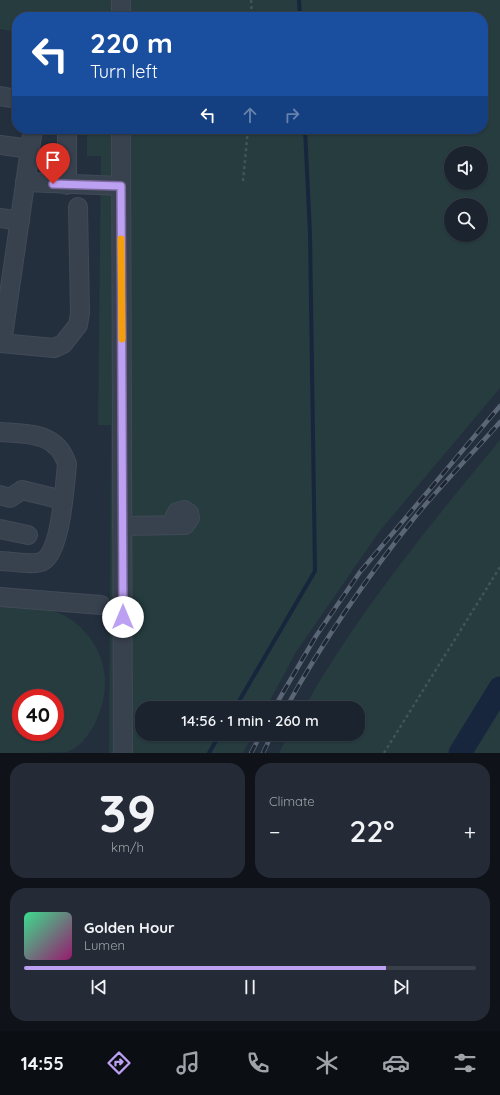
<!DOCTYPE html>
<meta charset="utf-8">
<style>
:root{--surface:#1b232e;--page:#242b36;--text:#f1f3f6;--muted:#a0a4aa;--line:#39404a;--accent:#bca0f2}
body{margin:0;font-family:Quicksand,sans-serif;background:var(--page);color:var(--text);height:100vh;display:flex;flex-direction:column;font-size:15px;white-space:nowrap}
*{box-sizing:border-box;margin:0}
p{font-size:13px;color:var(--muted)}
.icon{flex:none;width:22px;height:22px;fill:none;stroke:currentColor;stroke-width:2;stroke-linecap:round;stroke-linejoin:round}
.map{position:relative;height:753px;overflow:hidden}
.drawer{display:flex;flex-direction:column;gap:10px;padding:10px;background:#0f1319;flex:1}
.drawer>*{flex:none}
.top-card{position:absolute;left:12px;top:12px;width:476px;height:122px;border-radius:16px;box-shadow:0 1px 3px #0004,0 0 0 1px var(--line);background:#1a4fa0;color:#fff;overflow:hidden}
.controls{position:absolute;left:444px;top:146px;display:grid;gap:8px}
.controls a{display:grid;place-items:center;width:44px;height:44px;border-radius:50%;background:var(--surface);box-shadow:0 1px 3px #0004,0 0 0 1px var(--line);font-size:20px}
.speed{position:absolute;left:12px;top:689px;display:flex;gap:8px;font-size:20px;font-weight:700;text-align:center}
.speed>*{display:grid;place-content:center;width:52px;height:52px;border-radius:50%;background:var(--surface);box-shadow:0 1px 3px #0004,0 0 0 1px var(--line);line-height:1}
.speed .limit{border:6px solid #d22;background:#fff;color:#111}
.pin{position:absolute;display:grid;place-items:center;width:34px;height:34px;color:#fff;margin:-41px -17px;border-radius:50% 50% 50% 0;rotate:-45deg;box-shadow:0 0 4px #0007}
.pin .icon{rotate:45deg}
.me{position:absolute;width:44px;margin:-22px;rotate:0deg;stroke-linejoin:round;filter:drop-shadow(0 0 3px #0008)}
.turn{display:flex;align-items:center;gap:14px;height:84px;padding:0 12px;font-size:18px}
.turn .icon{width:52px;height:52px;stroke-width:2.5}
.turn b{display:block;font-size:28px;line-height:34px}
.lanes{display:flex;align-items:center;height:38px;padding:0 12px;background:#0003;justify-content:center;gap:20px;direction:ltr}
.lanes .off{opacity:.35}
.big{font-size:30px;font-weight:600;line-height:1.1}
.drawer .widget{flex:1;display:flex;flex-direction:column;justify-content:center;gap:6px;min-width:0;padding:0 14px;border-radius:16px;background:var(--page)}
.drawer .dial{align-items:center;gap:0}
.dial b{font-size:52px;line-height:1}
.song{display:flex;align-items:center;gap:12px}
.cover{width:48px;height:48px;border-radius:6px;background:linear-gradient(135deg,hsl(150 70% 55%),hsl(320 70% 35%))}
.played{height:4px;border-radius:2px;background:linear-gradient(90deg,var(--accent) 80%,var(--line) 80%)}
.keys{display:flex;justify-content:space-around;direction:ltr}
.heat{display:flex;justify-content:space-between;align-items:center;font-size:22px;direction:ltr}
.drawer .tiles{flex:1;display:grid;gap:10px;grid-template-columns:1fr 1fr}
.widget:last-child{grid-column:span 2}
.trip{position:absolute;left:135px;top:701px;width:230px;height:40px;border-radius:16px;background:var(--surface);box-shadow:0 1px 3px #0004,0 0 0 1px var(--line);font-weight:600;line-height:40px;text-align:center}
.dock{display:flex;height:64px;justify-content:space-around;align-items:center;background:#0b0e12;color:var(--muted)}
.dock .icon{width:28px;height:28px}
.dock .current{color:var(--accent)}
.dock b{font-size:18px;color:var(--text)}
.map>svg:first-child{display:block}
.green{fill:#263c3f;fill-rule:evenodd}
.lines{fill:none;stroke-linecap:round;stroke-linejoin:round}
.stream{stroke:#17263c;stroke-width:4}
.river{stroke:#17263c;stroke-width:23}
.minor-casing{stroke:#414a57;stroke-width:20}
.path{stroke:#3f5557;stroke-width:2.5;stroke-dasharray:3 3;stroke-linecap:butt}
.minor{stroke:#38414e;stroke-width:18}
.rail-casing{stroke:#5a6575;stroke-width:4.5}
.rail{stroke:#1d2633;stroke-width:3;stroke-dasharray:9;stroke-linecap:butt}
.route-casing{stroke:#7a689d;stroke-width:10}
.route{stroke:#bca0f2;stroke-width:7}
.slow{stroke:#f59e0b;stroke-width:7}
</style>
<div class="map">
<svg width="500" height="753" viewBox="0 0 500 753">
<rect width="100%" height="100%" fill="#242f3e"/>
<g class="green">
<path d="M0 0H500V388L379 532 296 652 266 708H142V734H253L243 753H109L111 425H98L101 156H87V129H483V17H17V32L0 29ZM451 153H481V183H451ZM451 205H481V235H451Z"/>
<path d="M500 440V753H279L289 734H358V708H304C358 612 430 525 500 440Z"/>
<path d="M0 604C25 606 52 605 73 621 107 647 114 688 94 725 88 736 79 748 67 752 58 753 13 753 0 753ZM21 698H55V732H21Z"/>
</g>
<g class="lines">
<g class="stream">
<path d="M299 0 300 17"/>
<path d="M235 708 315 571 310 234 305 129"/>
<path d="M209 753 220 734"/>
</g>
<path class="river" d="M460 753 500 688"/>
<defs>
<g id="minor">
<path d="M121 0V17"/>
<path d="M0 96 17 99"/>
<path d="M67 129V185"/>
<path d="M121 129 123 753"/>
<path d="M0 145 30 149"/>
<path d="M25 182 121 186"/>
<path d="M0 218 20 221"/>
<path d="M0 343 54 348 63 344 78 325 80 313 78 207"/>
<path d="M2 343 33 129"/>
<path d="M0 432C28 434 57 432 67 464 65 484 61 551 43 561 35 566 10 561 0 561"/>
<path d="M0 495 10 498 22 490 63 500"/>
<path d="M122 526 185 525 190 518 189 513 184 510 177 512 171 525"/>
<path d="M0 529 28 535"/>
<path d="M0 597 101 605"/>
</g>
</defs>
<use href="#minor" class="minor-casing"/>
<g class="path">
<path d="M251 0 252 17"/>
<path d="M243 181 248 129"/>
<path d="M384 753 500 567"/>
</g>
<use href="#minor" class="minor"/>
<defs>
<g id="rail">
<path d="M274 708 316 636 360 572 500 406"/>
<path d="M286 708C323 641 367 577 415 517 442 484 472 454 500 422"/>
<path d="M251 753 261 734"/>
<path d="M263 753 272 734"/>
</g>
</defs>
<use href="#rail" class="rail-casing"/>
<use href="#rail" class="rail"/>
</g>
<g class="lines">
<defs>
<path id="route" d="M53 184 121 186 123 617"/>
</defs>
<use href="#route" class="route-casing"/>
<use href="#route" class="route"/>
<path class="slow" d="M121 239 122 339"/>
</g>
</svg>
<div class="controls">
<a><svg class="icon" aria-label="sound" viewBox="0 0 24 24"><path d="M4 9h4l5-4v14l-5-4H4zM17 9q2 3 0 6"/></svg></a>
<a><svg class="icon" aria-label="search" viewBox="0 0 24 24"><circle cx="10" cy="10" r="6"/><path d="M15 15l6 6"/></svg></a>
</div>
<div class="speed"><div class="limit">40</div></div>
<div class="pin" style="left:53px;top:184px;background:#d93025"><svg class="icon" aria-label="arrive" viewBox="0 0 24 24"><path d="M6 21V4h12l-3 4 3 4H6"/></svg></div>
<svg class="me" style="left:123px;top:617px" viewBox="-20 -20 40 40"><circle r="19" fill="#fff"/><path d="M0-13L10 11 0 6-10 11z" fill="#bca0f2"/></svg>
<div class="trip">14:56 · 1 min · 260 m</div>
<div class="top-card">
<div class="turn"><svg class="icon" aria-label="left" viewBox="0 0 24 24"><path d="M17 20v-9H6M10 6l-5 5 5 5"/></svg><div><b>220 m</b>Turn left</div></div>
<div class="lanes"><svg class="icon" aria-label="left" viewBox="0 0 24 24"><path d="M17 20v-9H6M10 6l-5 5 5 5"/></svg><svg class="icon off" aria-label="ahead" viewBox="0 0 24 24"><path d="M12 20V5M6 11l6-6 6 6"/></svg><svg class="icon off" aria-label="right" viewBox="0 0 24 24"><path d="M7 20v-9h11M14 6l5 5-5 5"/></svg></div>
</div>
</div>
<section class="drawer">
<div class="tiles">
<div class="widget dial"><b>39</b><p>km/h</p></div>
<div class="widget"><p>Climate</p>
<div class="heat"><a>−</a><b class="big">22°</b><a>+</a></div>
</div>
<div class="widget">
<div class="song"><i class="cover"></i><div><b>Golden Hour</b><p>Lumen</p></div></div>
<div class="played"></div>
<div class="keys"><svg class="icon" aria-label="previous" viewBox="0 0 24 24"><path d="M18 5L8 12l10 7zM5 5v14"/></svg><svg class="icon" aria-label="pause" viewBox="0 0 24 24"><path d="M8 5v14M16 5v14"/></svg><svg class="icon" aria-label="next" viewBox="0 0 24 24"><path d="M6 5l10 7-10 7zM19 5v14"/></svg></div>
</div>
</div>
</section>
<nav class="dock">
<b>14:55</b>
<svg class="icon current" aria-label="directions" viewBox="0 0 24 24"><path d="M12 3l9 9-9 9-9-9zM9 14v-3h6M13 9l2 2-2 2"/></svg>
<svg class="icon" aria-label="music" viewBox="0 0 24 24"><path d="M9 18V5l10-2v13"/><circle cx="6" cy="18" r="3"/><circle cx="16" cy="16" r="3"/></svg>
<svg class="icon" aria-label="phone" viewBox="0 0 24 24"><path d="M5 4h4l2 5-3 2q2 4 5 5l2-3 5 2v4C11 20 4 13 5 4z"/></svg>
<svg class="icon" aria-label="climate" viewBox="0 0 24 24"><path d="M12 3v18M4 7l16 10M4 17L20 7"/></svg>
<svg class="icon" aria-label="car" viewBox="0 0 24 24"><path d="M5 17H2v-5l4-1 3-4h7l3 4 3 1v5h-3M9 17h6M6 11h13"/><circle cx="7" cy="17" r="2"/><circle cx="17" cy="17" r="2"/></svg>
<svg class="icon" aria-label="filters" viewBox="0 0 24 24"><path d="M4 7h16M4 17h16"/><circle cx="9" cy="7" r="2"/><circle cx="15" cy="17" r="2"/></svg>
</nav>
